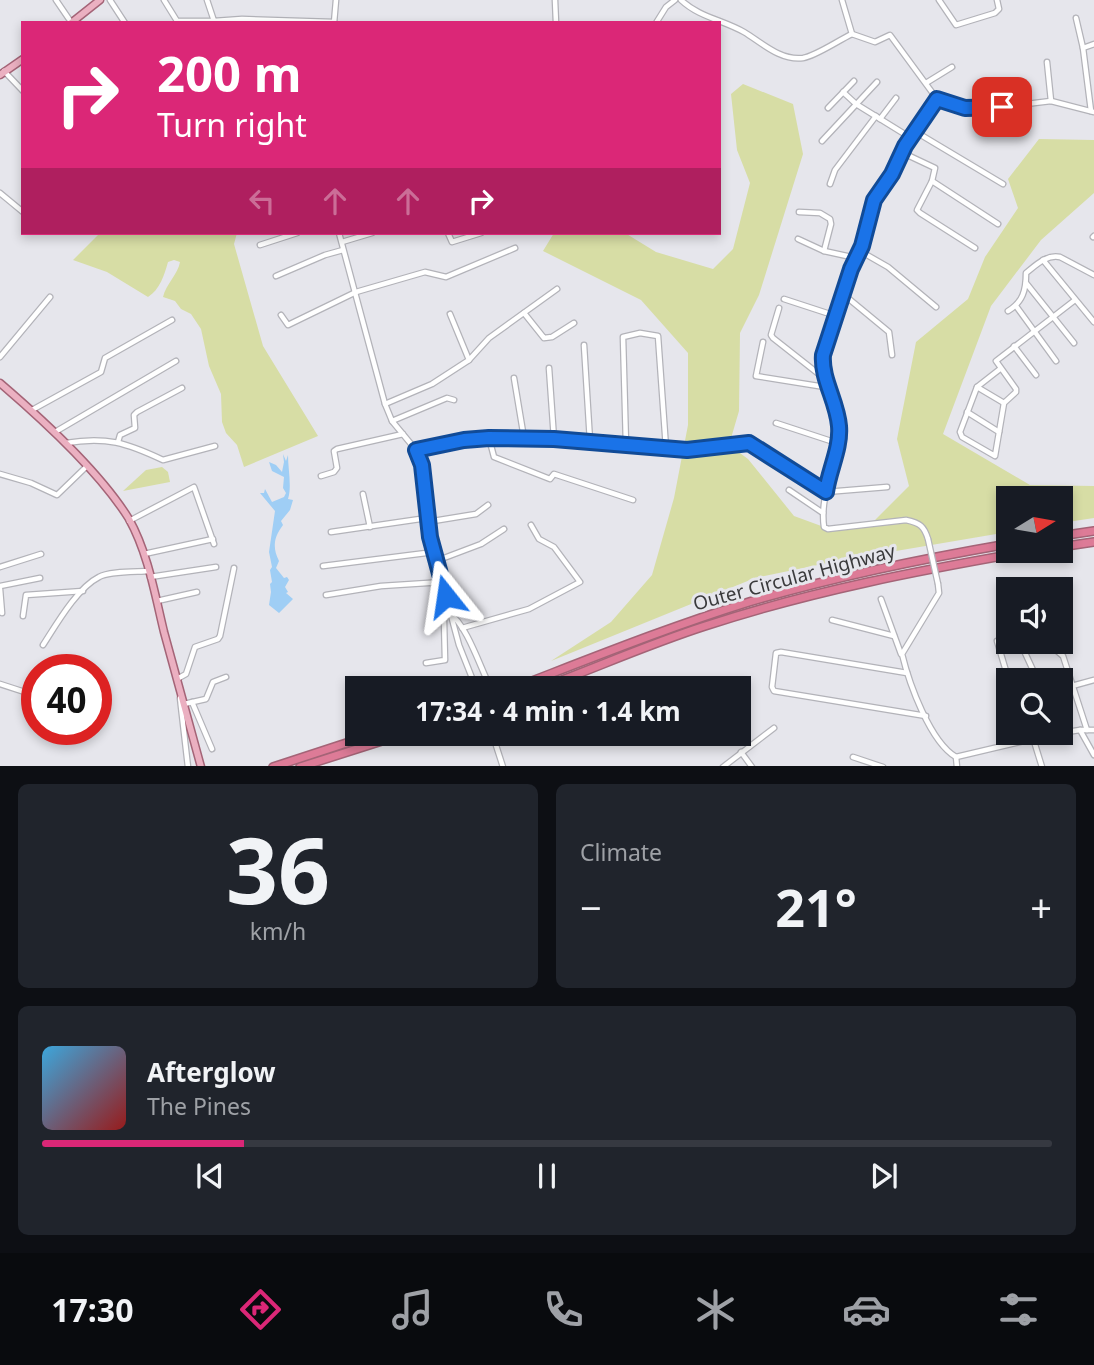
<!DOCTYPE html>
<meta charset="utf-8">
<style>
:root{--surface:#171b24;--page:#20242c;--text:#f1f3f6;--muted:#9ea1a6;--line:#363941;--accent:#db2777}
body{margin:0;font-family:"Noto Sans",sans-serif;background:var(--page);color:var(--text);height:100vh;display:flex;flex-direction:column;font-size:26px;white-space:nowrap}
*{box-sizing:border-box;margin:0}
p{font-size:23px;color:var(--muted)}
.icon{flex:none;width:38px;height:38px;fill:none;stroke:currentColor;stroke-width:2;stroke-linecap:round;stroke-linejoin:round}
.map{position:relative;height:766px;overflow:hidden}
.side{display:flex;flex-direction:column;gap:18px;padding:18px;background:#0d0f14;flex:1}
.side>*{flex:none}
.guide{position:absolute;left:21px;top:21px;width:700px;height:214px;border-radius:0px;box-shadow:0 4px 10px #0003;background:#db2777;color:#fff;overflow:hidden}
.needle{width:46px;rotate:79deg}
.fabs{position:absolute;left:996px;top:486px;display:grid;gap:14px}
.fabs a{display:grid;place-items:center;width:77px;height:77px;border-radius:0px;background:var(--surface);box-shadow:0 4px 10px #0003;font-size:35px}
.speed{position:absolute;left:21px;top:654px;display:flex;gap:14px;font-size:35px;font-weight:700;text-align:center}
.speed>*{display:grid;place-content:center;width:91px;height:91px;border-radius:50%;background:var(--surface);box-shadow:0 4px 10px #0003;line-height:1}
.speed .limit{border:10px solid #d22;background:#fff;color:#111}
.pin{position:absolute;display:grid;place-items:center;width:60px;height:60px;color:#fff;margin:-30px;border-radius:14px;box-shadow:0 4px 10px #0006}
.me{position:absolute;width:77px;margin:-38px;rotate:345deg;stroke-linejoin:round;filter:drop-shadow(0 0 5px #0008)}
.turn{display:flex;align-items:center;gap:24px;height:147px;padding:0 21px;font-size:32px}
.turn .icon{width:91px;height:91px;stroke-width:2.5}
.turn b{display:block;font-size:49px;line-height:60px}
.lanes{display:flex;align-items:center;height:66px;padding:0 21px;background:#0003;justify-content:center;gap:35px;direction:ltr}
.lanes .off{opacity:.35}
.big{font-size:52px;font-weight:700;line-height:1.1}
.side .card{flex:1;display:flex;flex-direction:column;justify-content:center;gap:10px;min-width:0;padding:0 24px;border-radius:10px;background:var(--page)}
.side .dial{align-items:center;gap:0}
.dial b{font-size:91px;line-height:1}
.song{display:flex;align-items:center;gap:21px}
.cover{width:84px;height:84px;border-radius:10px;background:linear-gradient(135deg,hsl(200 70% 55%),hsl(0 70% 35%))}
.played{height:7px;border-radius:4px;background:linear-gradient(90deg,var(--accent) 20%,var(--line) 20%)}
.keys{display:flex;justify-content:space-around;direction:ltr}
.heat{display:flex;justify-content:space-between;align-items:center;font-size:38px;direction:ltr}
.side .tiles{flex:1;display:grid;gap:18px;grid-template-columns:1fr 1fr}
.card:last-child{grid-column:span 2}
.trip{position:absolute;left:345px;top:676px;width:406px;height:70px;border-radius:0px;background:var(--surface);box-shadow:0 4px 10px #0003;font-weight:700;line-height:70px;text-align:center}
.tabs{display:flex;height:112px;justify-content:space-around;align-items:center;background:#090b0e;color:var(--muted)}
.tabs .icon{width:49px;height:49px}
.tabs .active{color:var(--accent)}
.tabs b{font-size:32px;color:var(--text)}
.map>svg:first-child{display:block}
.green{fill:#d7dda5}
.water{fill:#9fcef5}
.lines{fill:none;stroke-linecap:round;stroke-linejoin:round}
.minor-casing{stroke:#b3b3b9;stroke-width:7}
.major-casing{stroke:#a46477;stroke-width:9}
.highway-casing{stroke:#a46477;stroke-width:10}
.minor{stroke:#fff;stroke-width:4.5}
.major{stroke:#ebb0c1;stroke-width:6}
.highway{stroke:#dd7b97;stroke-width:7}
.minor-bridge-casing{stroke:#b3b3b9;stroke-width:7;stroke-linecap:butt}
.minor-bridge{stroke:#fff;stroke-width:4.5}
.route-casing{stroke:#114b97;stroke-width:18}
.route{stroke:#1a73e8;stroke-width:12}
.labels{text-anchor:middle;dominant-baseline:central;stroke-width:6;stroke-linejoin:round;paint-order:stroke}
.street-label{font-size:19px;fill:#3a3a3c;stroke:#e6e6ec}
</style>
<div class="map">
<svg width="1094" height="767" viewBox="0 0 1094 767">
<rect width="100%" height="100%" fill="#e6e6ec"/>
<g class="green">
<path d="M743 84 793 104 803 154 759 295 740 333 739 411 729 445 748 459 794 516 824 527 870 525 909 486 897 439 916 342 968 299 985 257 1018 208 1008 179 1039 139 1094 140V193L1041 240 991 306 943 434 1030 485 1094 486V518L1061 523 1060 499H1008V532L837 561 755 578 551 661 611 622 652 575 674 498 688 425V353L641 300 543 251 554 233H625L656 252 713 269 733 249 750 183 737 150 731 94Z"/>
<path d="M100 233H237L234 244 263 346 318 436 244 467 237 445 226 433 222 422 221 394 209 366 201 329 191 314 181 309 175 301 163 297C166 284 178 274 180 262L174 260 168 262C164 276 160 289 148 297L107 272 73 260Z"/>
<path d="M162 467 168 472 170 482 123 491 146 470Z"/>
</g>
<path class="water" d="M283 454 286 461 288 455C288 469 292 487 288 499L293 500 290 510 281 521 283 525C274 537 272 547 279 561L276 568 284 578 287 577 289 580 285 587 288 592 286 593 293 599 279 613 269 605 271 592 270 584 272 582 270 570 272 567 269 552 275 511 260 493H264L265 489 272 502 284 497 286 493 283 488 284 477 272 471 269 462 276 465 282 472 284 462Z"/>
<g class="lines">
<defs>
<g id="minor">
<path d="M56 0 71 22"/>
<path d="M110 0 125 23"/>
<path d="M164 0 177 21H214"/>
<path d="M207 0 214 21 242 19 334 22"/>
<path d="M555 0 556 23"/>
<path d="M681 0C699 17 723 20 744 32 761 42 780 61 803 58 816 56 839 40 852 34L875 42 890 35 937 99 949 104 965 108 1002 107 1051 101 1094 112"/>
<path d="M842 0 852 34"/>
<path d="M939 0 956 25 995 13 999 9 997 0"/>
<path d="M1076 18 1083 48 1091 111"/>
<path d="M334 23 336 0"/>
<path d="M656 23 666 7 675 0"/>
<path d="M1083 48 1094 44"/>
<path d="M1047 62 1051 101"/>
<path d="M4 71 23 91"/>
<path d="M926 83 952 67"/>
<path d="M843 92 856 104 911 138"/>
<path d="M828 108 854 81"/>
<path d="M880 119 896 98"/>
<path d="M916 132 1003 184"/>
<path d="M822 141 877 82"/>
<path d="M901 152 935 168 932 181 917 210 920 213 975 248"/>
<path d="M932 181 998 224"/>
<path d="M830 184 835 170 876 116"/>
<path d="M0 193 23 212"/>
<path d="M799 212 820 213 830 219 831 224 824 251"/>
<path d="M339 233 385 404 392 421 416 450 422 465 427 518 434 552 459 645 476 688"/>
<path d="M448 233 452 242 481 233"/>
<path d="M1093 237 1094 236"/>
<path d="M798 239 824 251 856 258"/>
<path d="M342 242 372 233"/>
<path d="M260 245 297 233"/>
<path d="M860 251 888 267 936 307"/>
<path d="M1043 260 1094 322"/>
<path d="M276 276 325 255 343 250"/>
<path d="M1026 283 1074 343"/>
<path d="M843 294 889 332 892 355"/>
<path d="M784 299 836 316"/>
<path d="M1016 306 1056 361"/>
<path d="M779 308 771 335 773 338 820 375 826 376"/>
<path d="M1008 311C1023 302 1026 290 1026 273 1036 265 1047 254 1060 257L1094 275"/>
<path d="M524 313 544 338 552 337 574 323"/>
<path d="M281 315 288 325 356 292 425 272 446 277 515 248"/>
<path d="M763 342 756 376 831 388"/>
<path d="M584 345 590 441"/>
<path d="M1014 346 1036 375"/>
<path d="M0 357 50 297"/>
<path d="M469 360 489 338 557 289"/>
<path d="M549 368 554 439"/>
<path d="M1000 369 977 387 960 432 962 437 995 456 1004 403 1016 392V389L996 361 1075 300"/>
<path d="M514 378 524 438"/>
<path d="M977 387 1004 403"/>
<path d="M385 404 432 384 469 360 450 314"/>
<path d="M32 410 101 372 105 358 172 320"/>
<path d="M967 412 999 432"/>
<path d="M392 421 447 398 454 400"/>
<path d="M776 423 837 443"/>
<path d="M55 432 176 361"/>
<path d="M489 438 494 457 550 479 554 474 633 500"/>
<path d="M118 442 120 435 135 428 134 415 137 412 182 388"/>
<path d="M66 443C106 436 127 443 163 460L215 446"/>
<path d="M626 445 623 337 640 333 658 336 666 448"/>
<path d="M416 450 464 440 489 438 554 439 687 450 749 443 826 492 887 487"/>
<path d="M0 474 31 483 57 495 86 467"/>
<path d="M321 476 334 472 337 468 334 451 337 449 403 434"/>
<path d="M789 490 823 513"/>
<path d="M363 494 370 527"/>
<path d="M129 521 194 487 214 544"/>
<path d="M427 522 476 514 488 505"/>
<path d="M331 532 427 518"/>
<path d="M928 539C924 526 920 523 906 520L828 529 824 527C819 493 839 462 840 429 840 403 821 380 823 355L851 269 862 246 874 200 892 175 905 146 937 99"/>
<path d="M144 554 213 539"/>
<path d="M436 561 481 544 504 529"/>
<path d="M323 566 434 552"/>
<path d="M0 567 41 554"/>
<path d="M150 577 216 567"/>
<path d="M938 584 939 593 902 654C909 683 930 742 956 757"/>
<path d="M0 586 40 578"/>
<path d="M0 589 2 613"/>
<path d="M1035 590 1036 587"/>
<path d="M326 595 381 586 443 582"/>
<path d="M881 599 901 654"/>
<path d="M157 601 197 592"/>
<path d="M450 614C465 623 479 663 487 680"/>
<path d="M23 616 26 595 83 591"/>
<path d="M832 620 894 636"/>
<path d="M462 628 529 609 580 582 554 547 539 539 531 525"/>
<path d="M1008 638 997 641 1009 681"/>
<path d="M1020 642 1038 681"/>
<path d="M1031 642 1057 651 1063 656 1087 730"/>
<path d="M43 645C56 625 77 588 99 577 109 571 136 572 149 571"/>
<path d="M426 663 445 660 444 620 448 611"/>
<path d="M907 673 781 652 776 653 772 687 774 691 926 716"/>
<path d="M177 679 186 674 195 647 218 639 220 636 234 568"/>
<path d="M0 684 37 696"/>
<path d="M1072 686 1094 680"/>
<path d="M180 698 188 767"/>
<path d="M192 702 212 749"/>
<path d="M184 704 206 699 213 682 226 677"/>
<path d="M1080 730 1094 755"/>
<path d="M492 733 503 767"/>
<path d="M1060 733 1080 730H1094"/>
<path d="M1033 738 1042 767"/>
<path d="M741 752 752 767"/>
<path d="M853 757 883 767"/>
<path d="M956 757 1058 733"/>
<path d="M956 757 957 767"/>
<path d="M723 767 774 728"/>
</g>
<g id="major">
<path d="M71 23 100 0"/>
<path d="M0 75 23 59"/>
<path d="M0 383C42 419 100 472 129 519 148 553 155 595 164 632 176 677 189 722 201 767"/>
</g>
<g id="highway">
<path d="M1060 536 1094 531"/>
<path d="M1060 547 1094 542"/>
<path d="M514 688C592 658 669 627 749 602 833 577 921 559 1008 544"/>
<path d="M541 688C595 668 649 644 705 626 811 591 921 570 1031 551"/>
<path d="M273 767 377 733"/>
<path d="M300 767 407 733"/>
</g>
</defs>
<use href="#minor" class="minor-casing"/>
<use href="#major" class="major-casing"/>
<use href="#highway" class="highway-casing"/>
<use href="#minor" class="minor"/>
<use href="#major" class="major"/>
<use href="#highway" class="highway"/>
<defs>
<path id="minor-bridge" d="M928 539 938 584"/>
</defs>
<use href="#minor-bridge" class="minor-bridge-casing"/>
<use href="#minor-bridge" class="minor-bridge"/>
</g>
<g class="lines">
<defs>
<path id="route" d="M446 596 430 537 422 465 416 450 464 440 489 438 554 439 687 450 749 443 826 492C829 470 841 448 839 426 837 401 821 379 823 355L851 269 862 246 874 200 892 174 905 146 937 99 965 108 1002 107"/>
</defs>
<use href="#route" class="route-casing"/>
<use href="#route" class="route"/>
</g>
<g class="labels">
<g class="street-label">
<text transform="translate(794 577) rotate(-15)">Outer Circular Highway</text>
</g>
</g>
</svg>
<div class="fabs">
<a><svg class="needle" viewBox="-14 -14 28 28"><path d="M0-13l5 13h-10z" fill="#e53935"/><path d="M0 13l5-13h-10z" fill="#9ea1a6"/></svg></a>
<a><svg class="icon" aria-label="sound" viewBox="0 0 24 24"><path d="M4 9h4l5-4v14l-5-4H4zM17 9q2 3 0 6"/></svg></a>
<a><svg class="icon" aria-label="search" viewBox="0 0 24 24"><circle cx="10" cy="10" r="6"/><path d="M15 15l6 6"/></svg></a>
</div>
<div class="speed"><div class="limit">40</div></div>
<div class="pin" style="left:1002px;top:107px;background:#d93025"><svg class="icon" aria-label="arrive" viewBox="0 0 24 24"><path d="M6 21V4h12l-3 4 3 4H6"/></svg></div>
<svg class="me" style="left:446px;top:596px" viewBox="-20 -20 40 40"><path d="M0-17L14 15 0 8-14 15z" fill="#1a73e8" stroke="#fff" stroke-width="4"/></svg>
<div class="trip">17:34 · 4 min · 1.4 km</div>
<div class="guide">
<div class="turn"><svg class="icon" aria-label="right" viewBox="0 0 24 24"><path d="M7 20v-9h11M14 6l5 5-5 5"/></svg><div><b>200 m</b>Turn right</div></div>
<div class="lanes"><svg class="icon off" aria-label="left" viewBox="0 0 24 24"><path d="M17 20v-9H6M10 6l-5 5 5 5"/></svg><svg class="icon off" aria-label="ahead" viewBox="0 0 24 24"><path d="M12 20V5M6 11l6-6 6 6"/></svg><svg class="icon off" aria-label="ahead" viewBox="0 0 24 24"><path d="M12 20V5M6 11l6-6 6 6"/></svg><svg class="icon" aria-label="right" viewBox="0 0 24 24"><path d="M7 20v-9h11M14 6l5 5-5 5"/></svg></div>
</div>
</div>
<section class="side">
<div class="tiles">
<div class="card dial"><b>36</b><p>km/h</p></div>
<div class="card"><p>Climate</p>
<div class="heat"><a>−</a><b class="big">21°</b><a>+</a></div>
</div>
<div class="card">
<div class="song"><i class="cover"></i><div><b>Afterglow</b><p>The Pines</p></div></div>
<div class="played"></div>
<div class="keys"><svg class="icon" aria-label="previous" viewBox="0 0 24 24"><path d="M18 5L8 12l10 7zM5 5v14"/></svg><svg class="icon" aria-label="pause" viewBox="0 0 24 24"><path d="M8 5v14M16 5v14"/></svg><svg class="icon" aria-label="next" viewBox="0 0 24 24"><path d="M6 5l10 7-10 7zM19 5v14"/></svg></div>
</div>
</div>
</section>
<nav class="tabs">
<b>17:30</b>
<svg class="icon active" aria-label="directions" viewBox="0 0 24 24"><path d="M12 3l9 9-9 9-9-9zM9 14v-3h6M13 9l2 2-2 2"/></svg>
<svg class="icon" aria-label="music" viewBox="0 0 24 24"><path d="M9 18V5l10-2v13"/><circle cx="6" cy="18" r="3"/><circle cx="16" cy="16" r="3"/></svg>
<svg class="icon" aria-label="phone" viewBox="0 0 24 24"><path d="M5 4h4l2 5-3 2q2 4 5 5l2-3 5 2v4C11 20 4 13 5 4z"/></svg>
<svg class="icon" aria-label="climate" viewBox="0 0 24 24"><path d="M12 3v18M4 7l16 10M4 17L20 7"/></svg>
<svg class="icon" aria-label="car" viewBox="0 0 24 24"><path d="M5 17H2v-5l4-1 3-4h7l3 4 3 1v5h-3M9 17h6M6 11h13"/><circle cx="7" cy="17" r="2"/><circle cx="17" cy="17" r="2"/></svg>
<svg class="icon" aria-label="filters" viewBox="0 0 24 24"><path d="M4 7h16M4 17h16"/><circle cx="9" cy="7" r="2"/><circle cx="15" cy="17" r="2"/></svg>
</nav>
